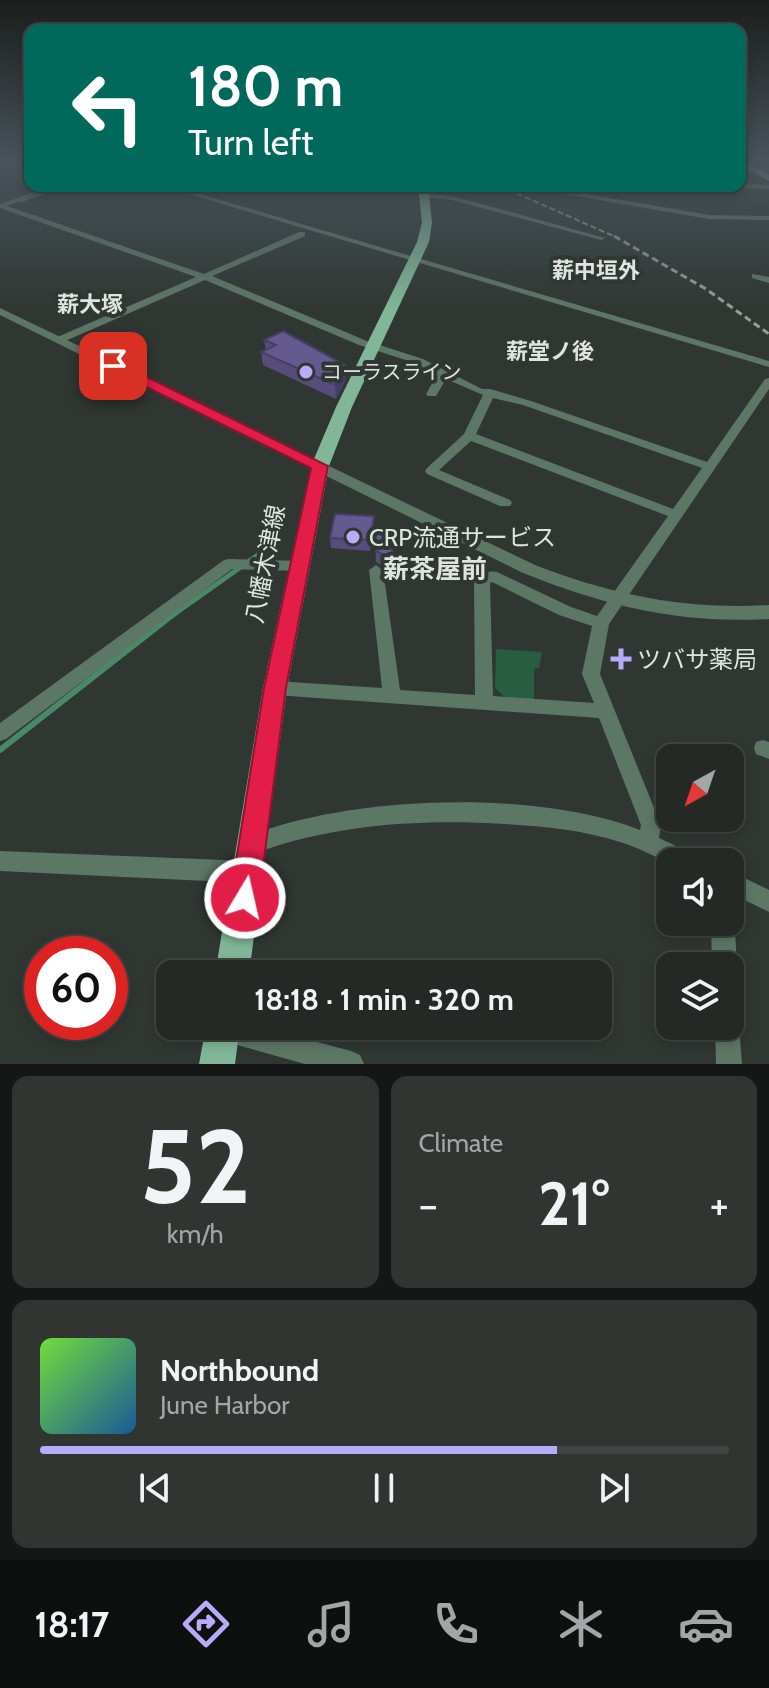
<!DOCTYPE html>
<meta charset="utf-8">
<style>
:root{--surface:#242926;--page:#303532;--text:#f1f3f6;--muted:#a3a6a7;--line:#414543;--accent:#b8abf7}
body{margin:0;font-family:Cabin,"Noto Sans JP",sans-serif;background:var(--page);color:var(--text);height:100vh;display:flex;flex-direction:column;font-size:30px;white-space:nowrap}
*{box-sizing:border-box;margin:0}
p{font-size:26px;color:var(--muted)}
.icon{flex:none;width:44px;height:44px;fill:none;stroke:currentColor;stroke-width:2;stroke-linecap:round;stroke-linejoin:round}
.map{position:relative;height:1064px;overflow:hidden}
.panel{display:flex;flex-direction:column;gap:12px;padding:12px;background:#141715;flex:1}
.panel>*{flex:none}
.guide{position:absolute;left:24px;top:24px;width:722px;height:168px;border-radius:16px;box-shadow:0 4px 12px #0003,0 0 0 2px var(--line);background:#00695c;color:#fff;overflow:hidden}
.needle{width:52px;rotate:220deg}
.tools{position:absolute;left:656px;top:744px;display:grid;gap:16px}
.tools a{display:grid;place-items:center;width:88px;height:88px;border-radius:16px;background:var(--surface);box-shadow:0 4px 12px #0003,0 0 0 2px var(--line);font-size:40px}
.speed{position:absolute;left:24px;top:936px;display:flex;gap:16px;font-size:40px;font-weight:700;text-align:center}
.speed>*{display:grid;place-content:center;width:104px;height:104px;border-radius:50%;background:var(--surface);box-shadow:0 4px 12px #0003,0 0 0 2px var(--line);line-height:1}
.speed .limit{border:12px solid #d22;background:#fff;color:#111}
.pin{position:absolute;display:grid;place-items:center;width:68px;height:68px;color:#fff;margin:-34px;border-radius:16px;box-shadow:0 4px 12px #0006}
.me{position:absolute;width:88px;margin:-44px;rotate:9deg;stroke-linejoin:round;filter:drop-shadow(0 0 6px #0008)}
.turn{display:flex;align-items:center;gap:28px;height:168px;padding:0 32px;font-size:36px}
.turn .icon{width:104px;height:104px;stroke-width:2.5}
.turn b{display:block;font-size:56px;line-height:68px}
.big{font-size:60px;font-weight:800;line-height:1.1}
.panel .widget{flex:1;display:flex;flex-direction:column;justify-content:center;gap:12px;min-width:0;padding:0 28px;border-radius:16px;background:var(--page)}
.panel .dial{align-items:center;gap:0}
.dial b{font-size:104px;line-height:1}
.song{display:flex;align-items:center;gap:24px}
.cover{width:96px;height:96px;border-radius:12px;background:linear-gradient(135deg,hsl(100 70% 55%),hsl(210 70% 35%))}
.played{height:8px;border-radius:4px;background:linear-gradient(90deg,var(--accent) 75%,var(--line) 75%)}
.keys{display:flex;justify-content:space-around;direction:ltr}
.heat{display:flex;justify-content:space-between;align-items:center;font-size:44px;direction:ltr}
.panel .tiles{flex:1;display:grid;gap:12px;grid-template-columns:1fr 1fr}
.widget:last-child{grid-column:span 2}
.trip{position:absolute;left:156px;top:960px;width:456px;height:80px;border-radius:16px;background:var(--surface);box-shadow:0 4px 12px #0003,0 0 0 2px var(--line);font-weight:800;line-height:80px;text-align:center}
.tab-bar{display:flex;height:128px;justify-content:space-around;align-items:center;background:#0e100f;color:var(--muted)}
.tab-bar .icon{width:56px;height:56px}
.tab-bar .on{color:var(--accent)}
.tab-bar b{font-size:36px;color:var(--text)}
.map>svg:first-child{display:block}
.green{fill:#275d41}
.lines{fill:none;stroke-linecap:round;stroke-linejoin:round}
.stream-far2{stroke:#4a8967;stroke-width:2}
.stream-far1{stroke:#4a8967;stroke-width:5}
.stream{stroke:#4a8967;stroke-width:6}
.minor{fill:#5d7767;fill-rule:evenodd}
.tertiary{fill:#5d7767;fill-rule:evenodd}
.primary{fill:#81b798;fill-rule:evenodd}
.rail-far1{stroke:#979d99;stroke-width:2;stroke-dasharray:6 3;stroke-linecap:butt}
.rail{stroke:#979d99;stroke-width:3;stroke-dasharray:7 4;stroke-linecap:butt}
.wall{fill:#564d7c}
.shaded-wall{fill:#463f65}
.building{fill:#645a90;stroke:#463f65;stroke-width:2}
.route{fill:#e11d48;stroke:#92132f;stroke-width:2}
.poi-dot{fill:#b8abf7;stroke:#303733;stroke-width:3}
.labels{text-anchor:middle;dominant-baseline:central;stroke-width:8;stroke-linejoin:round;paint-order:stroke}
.far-poi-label{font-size:20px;fill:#dfe4e1;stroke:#303733;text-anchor:start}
.far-neighbourhood-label{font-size:22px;font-weight:bold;fill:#dfe4e1;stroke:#303733}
.poi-label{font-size:24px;fill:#dfe4e1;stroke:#303733;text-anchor:start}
.street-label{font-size:24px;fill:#dfe4e1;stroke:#303733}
.neighbourhood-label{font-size:26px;font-weight:bold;fill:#dfe4e1;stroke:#303733}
</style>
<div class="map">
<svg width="769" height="1064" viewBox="0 0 769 1064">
<rect width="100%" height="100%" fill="#303733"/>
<path class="green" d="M496 649 542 652 539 668 534 669V701L506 698 495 688Z"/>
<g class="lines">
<path class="stream-far2" d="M21 201 66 186"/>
<path class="stream-far1" d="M173 615 279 540"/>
<path class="stream" d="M0 750 175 613"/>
<g class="minor">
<path d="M755 168H769V172L753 171Z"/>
<path d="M740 184 769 185V189L723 188 720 186Z"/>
<path d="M52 186H62L7 206 204 274 299 232H305V236L212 276 367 341 423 359 482 389H490L531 401 707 462 765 379 769 378V389L609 624 600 674 661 825 659 838 695 855 698 862H670V864C654 856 637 847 620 842 583 830 543 826 505 824 420 819 334 824 253 854L246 851 243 844 246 837C350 795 535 789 640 830L641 825 599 718 275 695 269 693 266 688 269 683 275 681 382 688 369 570 376 565 383 570 400 690 475 695 474 580C479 573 490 570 497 572L571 607 597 616 668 516 471 441 439 470 510 500 512 503 510 506H500L427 474 425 471 427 468 464 434 483 395 446 379 436 396H428L426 394 437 375 415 363 359 345 205 280 63 342H55V338L196 277 0 208V204ZM493 398 523 405 702 468 673 509 476 434ZM492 582 559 615 592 626 582 674 594 703 493 696 490 583Z"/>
<path d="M162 186H172L769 361V367Z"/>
<path d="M383 186H412L409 188Z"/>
<path d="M557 186H563V190L709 215 769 216V220L709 219 559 193 556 191Z"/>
<path d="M425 194 452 196 605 238 601 240 452 200 423 197Z"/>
<path d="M752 274 769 277V283L752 278Z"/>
<path d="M229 559 299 561 306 566 299 571 232 569 6 739 0 741V723L224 560Z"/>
<path d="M763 740 769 742V759L756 754 754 748 756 742Z"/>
<path d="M0 851 249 861 256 865 260 872 256 879 249 883 0 871Z"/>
<path d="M730 871 769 890V912L730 893Z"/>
<path d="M730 914C736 930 740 962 730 975V966H712L711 922H730Z"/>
<path d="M730 1015 736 1017 739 1026 742 1064H716L715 1026H730Z"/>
<path d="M212 1026H257L351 1051 360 1055 364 1064H305L223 1041 214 1038 211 1029Z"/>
</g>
<path class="tertiary" d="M0 308 535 565C612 595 686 610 769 605V619C679 624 606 606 523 573L0 315Z"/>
<g class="primary">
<path d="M740 160 769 174V181L740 164Z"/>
<path d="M418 186H428L432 223 429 242 352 407 329 466 287 688 249 974H215L263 688 311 466 336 407 417 242 422 223Z"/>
<path d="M206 1026H240L235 1064H199Z"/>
</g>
<path class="rail-far1" d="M500 186 618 238"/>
<path class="rail" d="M614 236 706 289 769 334"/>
</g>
<g class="wall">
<path d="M264 340 345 365 346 379 336 399 263 365 261 352 266 350Z"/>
<path d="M374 516V526L370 551 331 548 330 538Z"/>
<path d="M375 532 393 557V568H387L376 562Z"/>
</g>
<g class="shaded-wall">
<path d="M345 365 346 379 336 399 335 385Z"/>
<path d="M374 516V526L370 551V540Z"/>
</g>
<g class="building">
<path d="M283 331 345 365 335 385 261 352 276 345 264 340Z"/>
<path d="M335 514 374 516 370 540 330 538Z"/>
<path d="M375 532H390L393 557H387L376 551Z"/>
</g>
<linearGradient id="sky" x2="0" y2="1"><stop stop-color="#1a1e1c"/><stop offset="0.52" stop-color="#48535b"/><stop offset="1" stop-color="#48535b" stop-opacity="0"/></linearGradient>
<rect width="769" height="309" fill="url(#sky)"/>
<path class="route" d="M108 363H118L328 466 286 688 259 898 255 908 245 912 235 908 230 898 264 688 311 468 108 368Z"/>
<g class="poi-dot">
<circle cx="306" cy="372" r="8"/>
<circle cx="353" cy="537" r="8"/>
<path d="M617 647h8v8h8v8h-8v8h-8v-8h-8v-8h8z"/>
</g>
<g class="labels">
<g class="far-poi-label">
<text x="322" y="372">コーラスライン</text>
</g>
<g class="far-neighbourhood-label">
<text x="596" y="270">薪中垣外</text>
<text x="90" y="304">薪大塚</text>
<text x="550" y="351">薪堂ノ後</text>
</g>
<g class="poi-label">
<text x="369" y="537">CRP流通サービス</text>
<text x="637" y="659">ツバサ薬局</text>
</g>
<g class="street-label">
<text transform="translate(265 564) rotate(-79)">八幡木津線</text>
</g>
<g class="neighbourhood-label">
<text x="435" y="569">薪茶屋前</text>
</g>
</g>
</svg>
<div class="tools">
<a><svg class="needle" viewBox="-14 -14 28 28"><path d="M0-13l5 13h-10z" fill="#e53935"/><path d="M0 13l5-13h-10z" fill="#a3a6a7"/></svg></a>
<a><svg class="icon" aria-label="sound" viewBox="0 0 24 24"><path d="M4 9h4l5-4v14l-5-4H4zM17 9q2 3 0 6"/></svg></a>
<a><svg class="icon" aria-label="layers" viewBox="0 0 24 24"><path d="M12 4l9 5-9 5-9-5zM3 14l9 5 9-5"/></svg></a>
</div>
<div class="speed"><div class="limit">60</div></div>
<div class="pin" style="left:113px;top:366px;background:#d93025"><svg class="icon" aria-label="arrive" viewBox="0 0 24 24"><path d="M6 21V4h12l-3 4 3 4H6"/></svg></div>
<svg class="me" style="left:245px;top:898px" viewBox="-20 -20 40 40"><circle r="17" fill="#e11d48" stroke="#fff" stroke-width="3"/><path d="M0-11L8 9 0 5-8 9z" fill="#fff"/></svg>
<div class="trip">18:18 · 1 min · 320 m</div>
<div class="guide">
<div class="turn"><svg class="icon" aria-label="left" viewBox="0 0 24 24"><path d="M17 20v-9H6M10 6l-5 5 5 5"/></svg><div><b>180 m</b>Turn left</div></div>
</div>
</div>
<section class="panel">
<div class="tiles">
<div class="widget dial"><b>52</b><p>km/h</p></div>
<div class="widget"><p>Climate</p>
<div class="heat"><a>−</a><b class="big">21°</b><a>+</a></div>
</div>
<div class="widget">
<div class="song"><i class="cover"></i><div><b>Northbound</b><p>June Harbor</p></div></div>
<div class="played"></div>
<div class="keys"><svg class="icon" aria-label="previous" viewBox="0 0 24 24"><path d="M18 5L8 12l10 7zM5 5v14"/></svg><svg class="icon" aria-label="pause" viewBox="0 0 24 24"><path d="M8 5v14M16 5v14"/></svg><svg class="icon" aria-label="next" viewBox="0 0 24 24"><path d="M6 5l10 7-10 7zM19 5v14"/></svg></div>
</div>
</div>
</section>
<nav class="tab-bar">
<b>18:17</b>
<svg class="icon on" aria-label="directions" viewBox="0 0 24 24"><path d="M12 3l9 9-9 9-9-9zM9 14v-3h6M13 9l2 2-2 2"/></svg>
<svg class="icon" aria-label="music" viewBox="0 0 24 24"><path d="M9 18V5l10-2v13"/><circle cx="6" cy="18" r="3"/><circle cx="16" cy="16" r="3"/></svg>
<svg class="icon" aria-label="phone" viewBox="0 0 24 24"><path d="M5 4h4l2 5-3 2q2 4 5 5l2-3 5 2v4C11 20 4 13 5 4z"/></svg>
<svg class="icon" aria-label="climate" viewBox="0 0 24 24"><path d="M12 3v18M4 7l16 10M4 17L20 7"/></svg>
<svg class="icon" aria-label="car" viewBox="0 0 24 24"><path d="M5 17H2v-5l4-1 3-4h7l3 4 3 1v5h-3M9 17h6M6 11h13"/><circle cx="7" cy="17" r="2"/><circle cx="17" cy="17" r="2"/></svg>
</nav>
